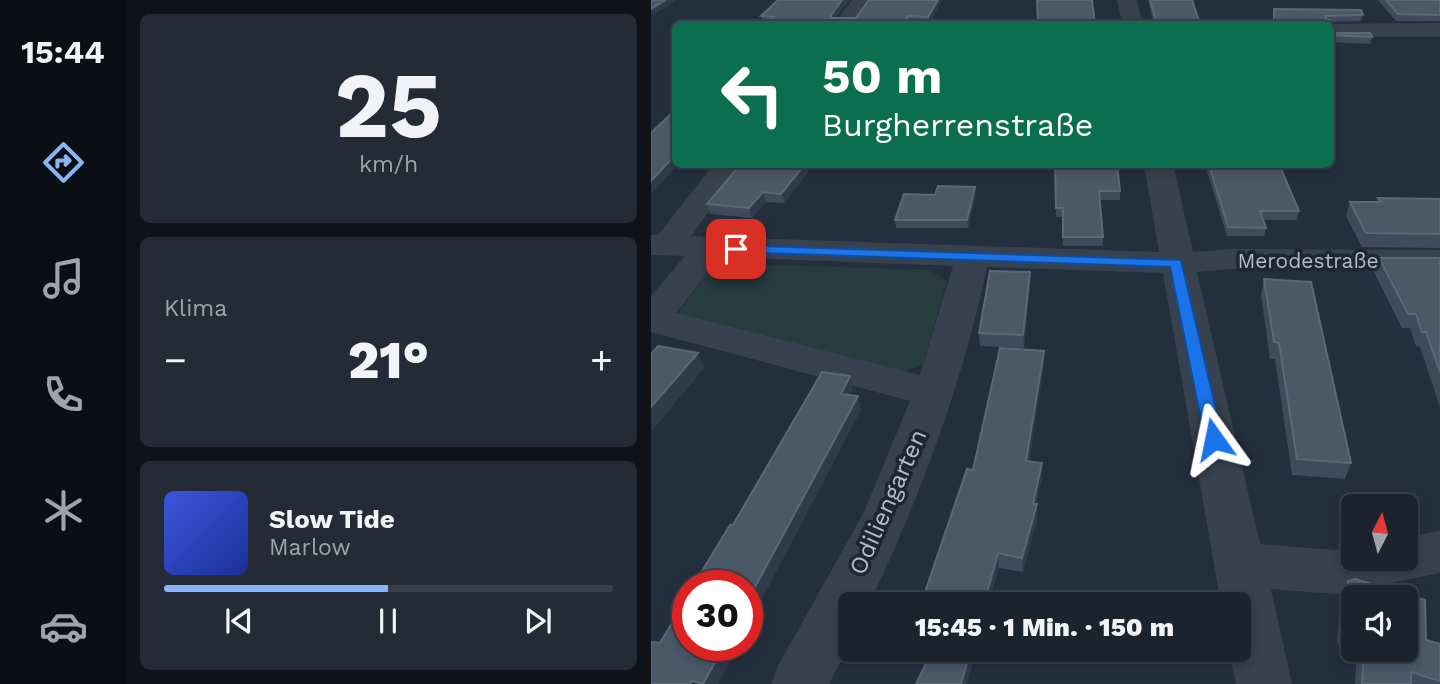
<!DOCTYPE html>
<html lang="de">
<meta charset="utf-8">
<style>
:root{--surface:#1b232e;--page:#242b36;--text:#f1f3f6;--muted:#a0a4aa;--line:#39404a;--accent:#8ab4f8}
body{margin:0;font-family:"Work Sans",sans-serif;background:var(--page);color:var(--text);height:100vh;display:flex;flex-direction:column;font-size:26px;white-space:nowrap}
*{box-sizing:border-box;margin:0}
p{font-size:23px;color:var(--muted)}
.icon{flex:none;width:38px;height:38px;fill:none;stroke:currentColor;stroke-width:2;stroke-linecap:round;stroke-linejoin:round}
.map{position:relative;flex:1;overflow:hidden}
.details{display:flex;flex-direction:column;gap:14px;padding:14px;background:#0f1319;width:525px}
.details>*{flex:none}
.hud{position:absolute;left:21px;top:21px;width:662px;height:147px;border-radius:10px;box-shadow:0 4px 10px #0003,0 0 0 2px var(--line);background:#0b6e4f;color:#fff;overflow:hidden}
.needle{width:46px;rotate:6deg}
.controls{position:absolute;left:690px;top:494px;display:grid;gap:14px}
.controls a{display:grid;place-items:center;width:77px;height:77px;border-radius:10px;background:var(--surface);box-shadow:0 4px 10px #0003,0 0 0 2px var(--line);font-size:35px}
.speed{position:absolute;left:21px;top:570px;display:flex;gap:14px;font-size:35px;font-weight:700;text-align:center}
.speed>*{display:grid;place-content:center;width:91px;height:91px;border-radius:50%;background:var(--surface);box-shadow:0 4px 10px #0003,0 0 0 2px var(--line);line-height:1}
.speed .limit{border:10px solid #d22;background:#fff;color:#111}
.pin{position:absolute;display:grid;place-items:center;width:60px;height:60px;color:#fff;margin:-30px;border-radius:14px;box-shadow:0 4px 10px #0006}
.me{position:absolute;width:77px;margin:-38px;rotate:348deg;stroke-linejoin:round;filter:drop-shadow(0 0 5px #0008)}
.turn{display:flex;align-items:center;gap:24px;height:147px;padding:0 35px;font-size:32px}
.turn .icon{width:91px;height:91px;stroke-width:2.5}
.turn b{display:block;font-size:49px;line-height:60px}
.big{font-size:52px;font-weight:800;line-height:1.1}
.details .tile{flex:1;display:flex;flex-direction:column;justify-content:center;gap:10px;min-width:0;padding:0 24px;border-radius:10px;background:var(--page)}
.details .dial{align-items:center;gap:0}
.dial b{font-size:91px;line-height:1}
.song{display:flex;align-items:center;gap:21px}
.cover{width:84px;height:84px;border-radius:10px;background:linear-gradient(135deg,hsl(230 70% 55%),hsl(230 70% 35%))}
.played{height:7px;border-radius:4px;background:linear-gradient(90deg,var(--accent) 50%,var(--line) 50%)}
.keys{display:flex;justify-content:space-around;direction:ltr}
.heat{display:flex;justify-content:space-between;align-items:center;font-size:38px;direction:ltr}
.trip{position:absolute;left:187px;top:592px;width:413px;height:70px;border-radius:10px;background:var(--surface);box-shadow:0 4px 10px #0003,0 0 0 2px var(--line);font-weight:800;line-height:70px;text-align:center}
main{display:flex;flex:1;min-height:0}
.tab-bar{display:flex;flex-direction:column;width:126px;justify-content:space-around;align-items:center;background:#0b0e12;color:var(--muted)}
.tab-bar .icon{width:49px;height:49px}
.tab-bar .selected{color:var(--accent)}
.tab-bar b{font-size:32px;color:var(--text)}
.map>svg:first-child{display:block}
.green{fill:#263c3f}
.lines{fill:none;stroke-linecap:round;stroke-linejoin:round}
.minor{fill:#38414e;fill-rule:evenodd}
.wall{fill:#3f4b5c}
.shaded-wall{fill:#2f3b4b}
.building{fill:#4b5868;stroke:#5c6777;stroke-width:2}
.route{fill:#1a73e8;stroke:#114b97;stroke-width:2}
.labels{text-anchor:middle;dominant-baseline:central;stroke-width:7;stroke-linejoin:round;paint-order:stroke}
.street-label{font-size:21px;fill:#b4bcc9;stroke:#1d2633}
.near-street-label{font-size:24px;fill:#b4bcc9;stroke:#1d2633}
</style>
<main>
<nav class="tab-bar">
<b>15:44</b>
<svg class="icon selected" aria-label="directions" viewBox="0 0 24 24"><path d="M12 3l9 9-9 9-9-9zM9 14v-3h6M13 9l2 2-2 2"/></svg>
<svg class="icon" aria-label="music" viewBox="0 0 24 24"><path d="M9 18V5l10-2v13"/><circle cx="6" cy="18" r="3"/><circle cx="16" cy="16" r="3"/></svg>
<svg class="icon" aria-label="phone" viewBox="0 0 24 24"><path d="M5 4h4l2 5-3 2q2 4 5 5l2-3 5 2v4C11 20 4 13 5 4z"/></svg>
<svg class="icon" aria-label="climate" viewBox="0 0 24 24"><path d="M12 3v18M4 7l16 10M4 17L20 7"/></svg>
<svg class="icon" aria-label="car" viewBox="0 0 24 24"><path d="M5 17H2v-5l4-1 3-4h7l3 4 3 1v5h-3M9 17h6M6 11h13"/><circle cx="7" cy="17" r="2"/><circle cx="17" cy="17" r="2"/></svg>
</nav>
<section class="details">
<div class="tile dial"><b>25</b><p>km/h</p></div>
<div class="tile"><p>Klima</p>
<div class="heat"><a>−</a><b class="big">21°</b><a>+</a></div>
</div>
<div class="tile">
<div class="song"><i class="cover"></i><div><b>Slow Tide</b><p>Marlow</p></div></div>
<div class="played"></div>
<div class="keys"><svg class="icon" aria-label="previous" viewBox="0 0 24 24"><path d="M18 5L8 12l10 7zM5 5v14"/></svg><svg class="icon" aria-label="pause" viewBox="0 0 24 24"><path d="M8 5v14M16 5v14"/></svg><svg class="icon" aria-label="next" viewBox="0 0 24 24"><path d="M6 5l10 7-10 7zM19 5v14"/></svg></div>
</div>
</section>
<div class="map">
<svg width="789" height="684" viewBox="0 0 789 684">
<rect width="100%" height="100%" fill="#242f3e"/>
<path class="green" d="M64 263 278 270 296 281 272 365 250 373 25 315Z"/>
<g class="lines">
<g class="minor">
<path d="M201 0H221L204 24H183Z"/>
<path d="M466 0H486L491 24H471Z"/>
<path d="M789 23V37H679V24H675Z"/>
<path d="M63 164H93L40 236 508 252 493 164H522L542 252 579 249 789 250V270L579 269 546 272 609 544 685 550 702 546V558H754V537L789 531V573L685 594 620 589 641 684H585L578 649H588V604H570L512 273 336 267C311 385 270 495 218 604H200V642L178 684H120L128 664 213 512 259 401 0 332V296L34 256 0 255V235H7ZM69 257 302 266 269 375 25 313Z"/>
</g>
</g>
<g class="wall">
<path d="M198 0 184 18H205L218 0H291L278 24H112L110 16Z"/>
<path d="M497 0H541L549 24H503Z"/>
<path d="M727 0H789V21H745Z"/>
<path d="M623 9 712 15 710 21 678 22V24H622Z"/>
<path d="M679 31 681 33 721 37 719 44 679 42Z"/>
<path d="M163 164 133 203 115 202 101 218 59 214 56 204Z"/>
<path d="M404 164 469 191V200H449L452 237V246H412V217H405Z"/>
<path d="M554 164H628L648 211 646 220H612L615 228 613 236H576Z"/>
<path d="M284 195H325L317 228H245L244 220Z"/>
<path d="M727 198 789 199V248L711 247 695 216 699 202H726Z"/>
<path d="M728 258H789V407L769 347 765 346 759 328H751L723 272Z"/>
<path d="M613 279 700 463 694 479 641 475 624 359H619L610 295Z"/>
<path d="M379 285 373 348 329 346 328 333Z"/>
<path d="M393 351V365L378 461 391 463V478L385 504 386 519 372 572 348 568 322 470Z"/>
<path d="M697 581 775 640 789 644V684H704L706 649H754L702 597V648L686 643 690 596Z"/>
<path d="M265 649H326L280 653Z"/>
</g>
<g class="shaded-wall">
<path d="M14 0H25L3 15 0 9Z"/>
<path d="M191 0H198L181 22 180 15Z"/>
<path d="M287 0H291L278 24 277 17Z"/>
<path d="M257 16 258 24H252Z"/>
<path d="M24 155V164H27L0 194V181Z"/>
<path d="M154 164H163L133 203 130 194Z"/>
<path d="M324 187 325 195 317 228 316 220Z"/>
<path d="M112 192 115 202 101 218 98 208Z"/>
<path d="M379 272V285L373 348 372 335Z"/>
<path d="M393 351V365L376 476 375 461Z"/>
<path d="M47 353 53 368 0 432V407Z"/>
<path d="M199 376 202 390 193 408 190 394Z"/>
<path d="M207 396 210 410 96 628V602Z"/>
<path d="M391 463V478L382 518V504Z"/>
<path d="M386 504V519L372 572 371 558Z"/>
<path d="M347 553 348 568 338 604H333Z"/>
<path d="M73 646H87L67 684H53Z"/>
<path d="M320 649H326L316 684H310Z"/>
</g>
<g class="building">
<path d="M0 0H14L0 9Z"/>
<path d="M127 0H191L180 15V18H205L218 0H287L277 17 257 16 252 24H114L122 17 110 16Z"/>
<path d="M386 0H441L444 24H387Z"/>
<path d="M499 0H541L549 24H506Z"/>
<path d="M735 0H789V15L747 14Z"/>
<path d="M623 9 710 10 712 15 675 16V19L678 20V24H623Z"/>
<path d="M679 31 681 33H719L721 37 679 35Z"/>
<path d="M24 110V155L0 181V133Z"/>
<path d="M90 164H154L130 194 112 192 98 208 56 204Z"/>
<path d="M404 164H466L469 191H448L452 237H412V208H405Z"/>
<path d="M558 164H628L648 211H609L615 228 577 227Z"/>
<path d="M287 186 324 187 316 220H244L253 194 284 195Z"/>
<path d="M727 198 789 199V234L715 233 699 202H730Z"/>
<path d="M728 258H789V372L775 332H771L765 314H757Z"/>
<path d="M339 271 379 272 372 335 328 333Z"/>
<path d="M613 279 660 282 700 463 646 459 628 343 623 342Z"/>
<path d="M7 346 47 353 0 407V354Z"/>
<path d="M349 348 393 351 375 461 391 463 382 504H386L371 558 347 553 333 604H270L316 469 322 470Z"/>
<path d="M171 372 199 376 190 394 207 396 96 602V586H42L79 525H82Z"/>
<path d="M704 579 774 600 775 640 789 644V681L760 672V684H711L713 649H754V597H702V631L693 629 697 581Z"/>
<path d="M37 596V646H73L52 684 41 681 39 684H0V642L9 643Z"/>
<path d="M282 649H320L310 684H265Z"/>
</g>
<path class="route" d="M85 245 530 260 572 439 569 444H557L554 439 519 267 80 252 78 249Z"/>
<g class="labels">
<g class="street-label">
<text x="657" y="260">Merodestraße</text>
</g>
<g class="near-street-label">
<text transform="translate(237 502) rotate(-66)">Odiliengarten</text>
</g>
</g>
</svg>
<div class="controls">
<a><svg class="needle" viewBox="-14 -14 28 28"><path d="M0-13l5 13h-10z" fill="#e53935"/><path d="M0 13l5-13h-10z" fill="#a0a4aa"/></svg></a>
<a><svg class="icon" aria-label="sound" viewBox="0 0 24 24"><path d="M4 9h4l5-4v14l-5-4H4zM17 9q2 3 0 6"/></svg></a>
</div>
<div class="speed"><div class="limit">30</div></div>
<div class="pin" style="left:85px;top:249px;background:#d93025"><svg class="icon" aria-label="arrive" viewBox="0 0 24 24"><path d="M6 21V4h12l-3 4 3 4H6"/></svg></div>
<svg class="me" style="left:563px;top:439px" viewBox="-20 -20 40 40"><path d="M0-17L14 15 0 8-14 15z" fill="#1a73e8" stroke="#fff" stroke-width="4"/></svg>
<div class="trip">15:45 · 1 Min. · 150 m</div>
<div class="hud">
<div class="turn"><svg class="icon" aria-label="left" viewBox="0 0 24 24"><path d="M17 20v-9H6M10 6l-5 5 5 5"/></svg><div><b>50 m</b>Burgherrenstraße</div></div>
</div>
</div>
</main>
